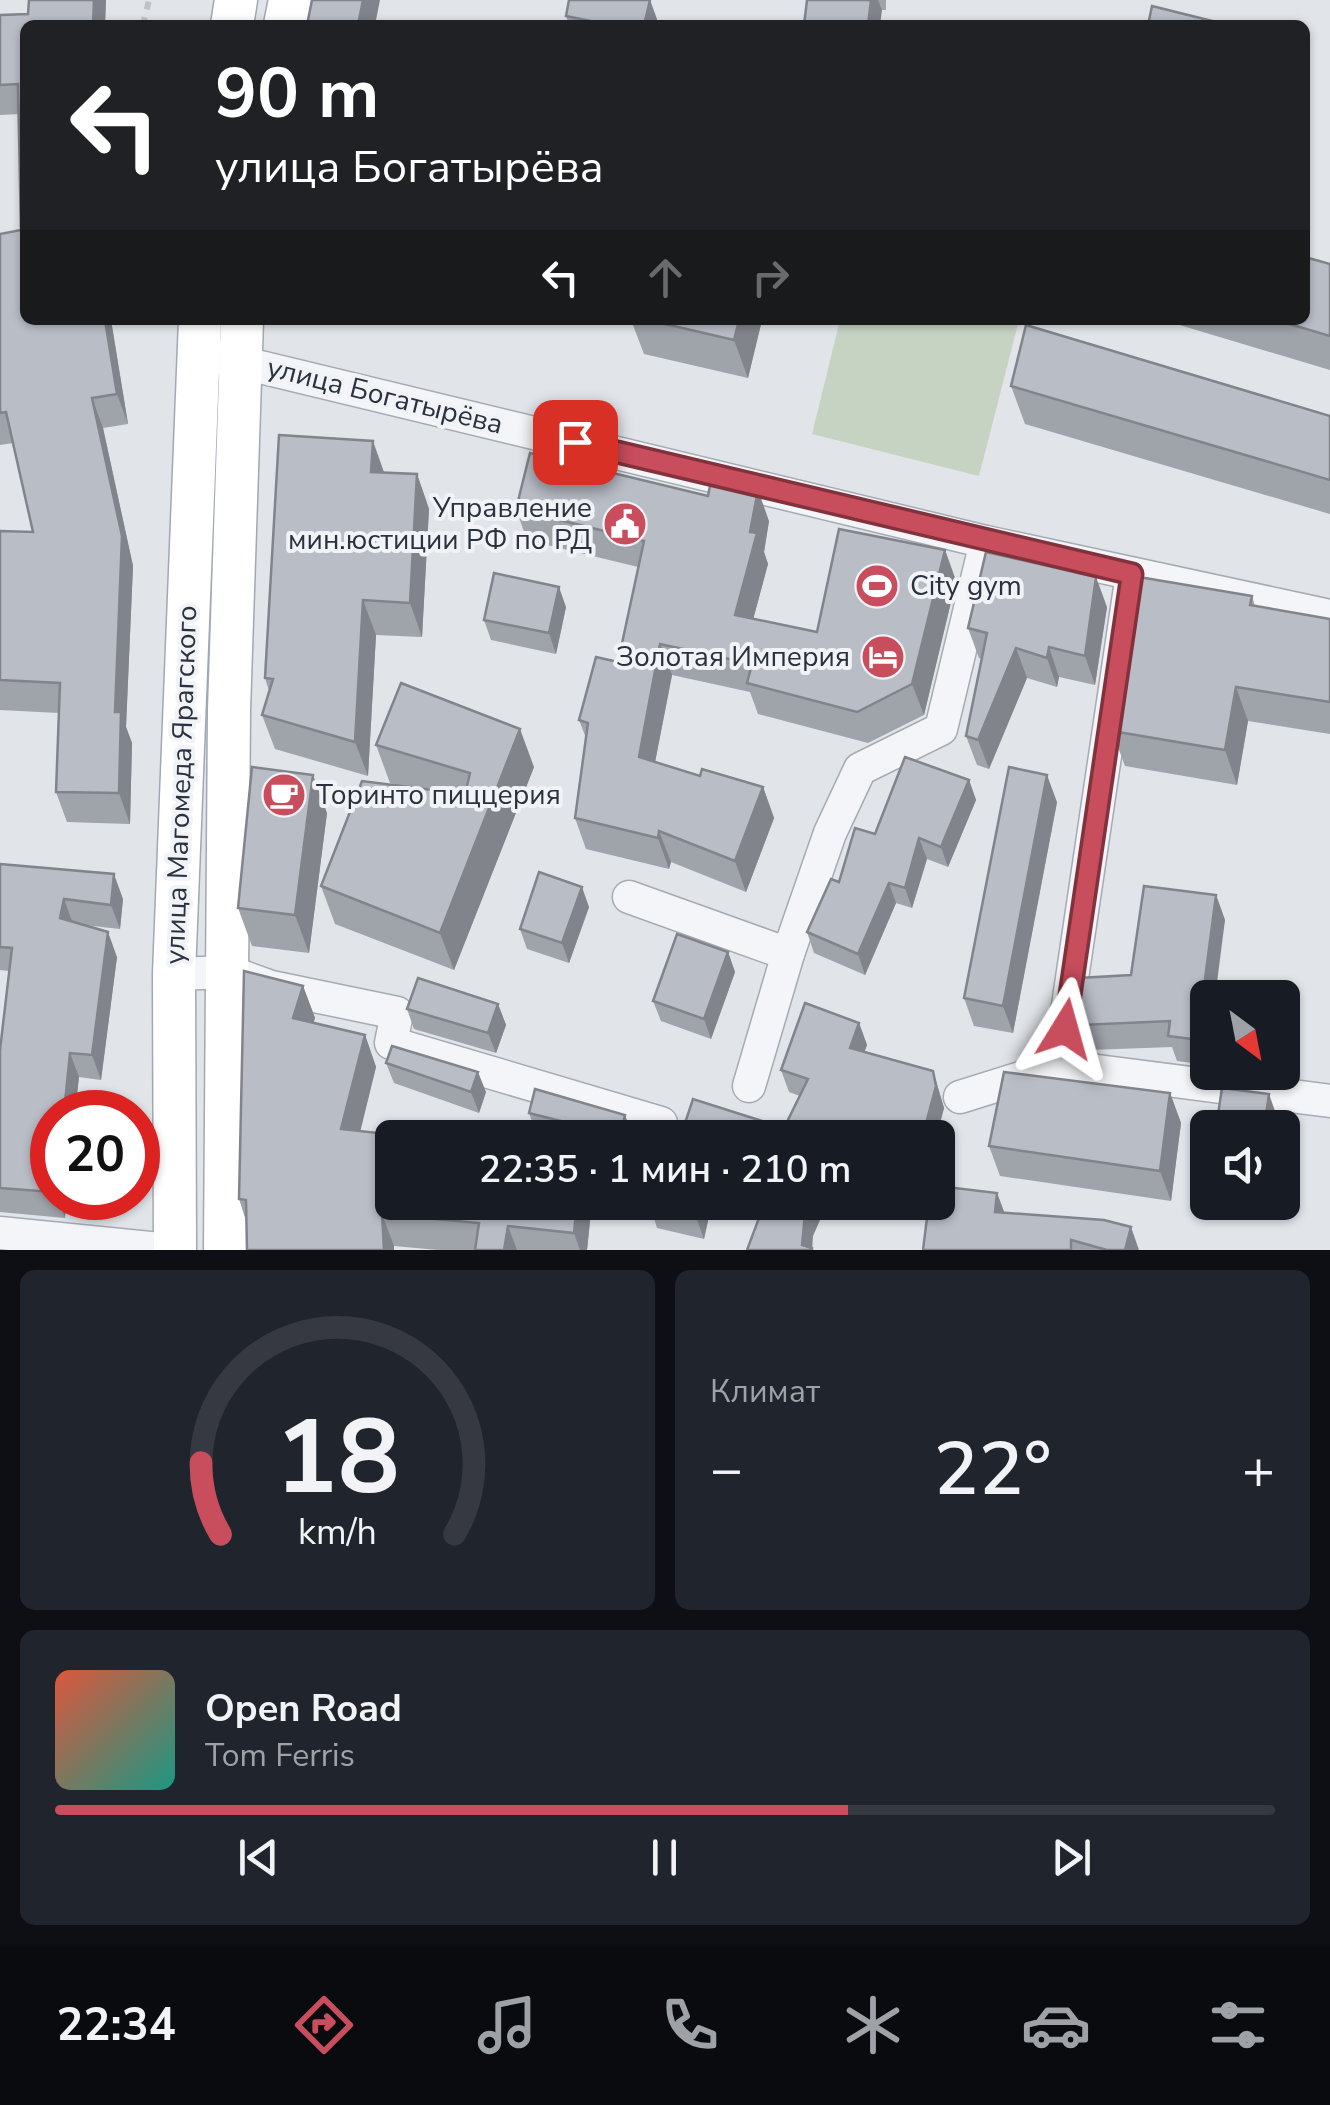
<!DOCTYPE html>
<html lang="ru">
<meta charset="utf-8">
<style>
:root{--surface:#171b24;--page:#20242c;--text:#f1f3f6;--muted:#9ea1a6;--line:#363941;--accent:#c84d5d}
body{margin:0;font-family:"Nunito Sans",sans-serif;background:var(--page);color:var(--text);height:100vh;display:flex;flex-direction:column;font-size:38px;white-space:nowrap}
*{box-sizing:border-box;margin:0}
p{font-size:32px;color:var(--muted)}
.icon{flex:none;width:55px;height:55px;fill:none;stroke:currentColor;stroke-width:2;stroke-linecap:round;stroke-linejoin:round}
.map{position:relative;height:1250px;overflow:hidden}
.details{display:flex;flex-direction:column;gap:20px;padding:20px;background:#0d0f14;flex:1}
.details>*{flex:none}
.top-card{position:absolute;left:20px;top:20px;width:1290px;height:305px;border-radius:15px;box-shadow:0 2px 8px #0004;background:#202124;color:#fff;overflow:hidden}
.needle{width:65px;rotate:148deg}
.controls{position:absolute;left:1190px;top:980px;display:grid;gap:20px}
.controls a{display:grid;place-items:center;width:110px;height:110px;border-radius:15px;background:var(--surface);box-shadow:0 2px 8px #0004;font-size:50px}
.speed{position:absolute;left:30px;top:1090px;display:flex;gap:20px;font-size:50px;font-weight:700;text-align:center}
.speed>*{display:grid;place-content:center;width:130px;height:130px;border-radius:50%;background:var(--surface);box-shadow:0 2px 8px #0004;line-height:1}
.speed .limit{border:15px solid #d22;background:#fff;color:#111}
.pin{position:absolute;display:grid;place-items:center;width:85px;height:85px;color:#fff;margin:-42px;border-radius:20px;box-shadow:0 5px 15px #0006}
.me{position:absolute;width:110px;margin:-55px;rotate:8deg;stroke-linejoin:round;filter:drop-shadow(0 0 8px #0008)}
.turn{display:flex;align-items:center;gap:35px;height:210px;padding:0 30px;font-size:45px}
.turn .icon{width:130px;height:130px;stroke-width:2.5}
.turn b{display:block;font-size:70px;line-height:85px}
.lanes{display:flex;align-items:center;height:95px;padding:0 30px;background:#0003;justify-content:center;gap:50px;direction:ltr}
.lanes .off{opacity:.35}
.big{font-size:75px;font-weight:600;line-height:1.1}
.details .widget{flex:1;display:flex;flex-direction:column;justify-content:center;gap:15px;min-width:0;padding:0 35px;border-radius:15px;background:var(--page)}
.details .dial{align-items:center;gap:0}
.dial svg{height:260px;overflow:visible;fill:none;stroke:var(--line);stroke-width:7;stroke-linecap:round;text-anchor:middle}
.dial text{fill:var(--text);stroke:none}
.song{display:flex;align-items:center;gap:30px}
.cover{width:120px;height:120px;border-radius:15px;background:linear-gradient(135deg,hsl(10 70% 55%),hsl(170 70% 35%))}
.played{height:10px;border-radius:5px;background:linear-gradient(90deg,var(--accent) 65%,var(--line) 65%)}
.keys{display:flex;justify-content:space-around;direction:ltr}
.heat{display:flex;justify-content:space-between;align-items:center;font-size:55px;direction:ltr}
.details .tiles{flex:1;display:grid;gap:20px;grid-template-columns:1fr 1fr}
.widget:last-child{grid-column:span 2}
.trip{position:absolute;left:375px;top:1120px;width:580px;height:100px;border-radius:15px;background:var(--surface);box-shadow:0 2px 8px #0004;font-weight:600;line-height:100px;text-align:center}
.tabs{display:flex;height:160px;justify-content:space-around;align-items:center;background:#090b0e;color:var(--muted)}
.tabs .icon{width:70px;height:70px}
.tabs .on{color:var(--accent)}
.tabs b{font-size:45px;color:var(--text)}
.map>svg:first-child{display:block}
.green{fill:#c6d3c3}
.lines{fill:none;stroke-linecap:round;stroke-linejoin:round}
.minor-casing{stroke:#a6abb3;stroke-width:35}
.major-casing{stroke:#a1a8b4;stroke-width:45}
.path{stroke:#bfc2c8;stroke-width:6;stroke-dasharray:8 8;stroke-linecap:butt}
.minor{stroke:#f4f5f8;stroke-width:32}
.major{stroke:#fff;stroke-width:42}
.wall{fill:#9fa3aa}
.shaded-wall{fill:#82848b}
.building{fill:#b9bdc6;stroke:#82848b;stroke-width:2.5}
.route-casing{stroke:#82323c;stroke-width:25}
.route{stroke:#c84d5d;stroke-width:18}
.labels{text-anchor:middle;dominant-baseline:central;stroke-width:8;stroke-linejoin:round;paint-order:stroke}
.street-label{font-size:28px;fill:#2a3240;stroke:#f1f3f7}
.poi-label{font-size:28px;fill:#2a3240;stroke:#f1f3f7;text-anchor:end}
</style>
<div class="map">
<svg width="1330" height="1250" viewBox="0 0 1330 1250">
<rect width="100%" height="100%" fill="#e1e4e9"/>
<path class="green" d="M840 320H1019L979 476 812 434Z"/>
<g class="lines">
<defs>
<g id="minor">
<path d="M219 357 986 542 1330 616"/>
<path d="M629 897 788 954"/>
<path d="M174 974 230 972 271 987 397 1013 391 1043 661 1123"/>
<path d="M1059 1066 1132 574"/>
<path d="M749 1086 788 954 830 833 860 769 941 729 986 542"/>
<path d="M960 1097 1059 1066 1330 1101"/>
<path d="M0 1233 170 1250"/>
</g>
<g id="major">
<path d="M232 25 236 0"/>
<path d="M285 25 290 0"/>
<path d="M175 1250 174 974 200 320"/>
<path d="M225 1250 229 710 242 320"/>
</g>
</defs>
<use href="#minor" class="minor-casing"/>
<use href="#major" class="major-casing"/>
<path class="path" d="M143 25 149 0"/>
<use href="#minor" class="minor"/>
<use href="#major" class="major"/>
</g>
<g class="wall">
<path d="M29 0H106L105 25H25L111 320 128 424 103 428 133 566 126 727 132 743 130 824 67 822 56 792 59 713 0 710V531L33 532 13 443 0 445V234L21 230 19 114 0 115V15L28 14Z"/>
<path d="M807 0H886V10H882Z"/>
<path d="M566 16 657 19 656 25H569Z"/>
<path d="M1330 264V370L1163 320H1305Z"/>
<path d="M631 320H762L748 378 644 354Z"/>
<path d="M1011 386 1330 416V514L1025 424Z"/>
<path d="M385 473 417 474 429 509 422 637 376 635 368 776 275 749 262 715 269 691 265 678Z"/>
<path d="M516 509 769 521 764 552 768 564 753 619 817 632 945 550 956 581 924 715 868 743 758 714 750 692 672 675 655 762 700 776 763 787 774 818 746 892 671 862 669 869 586 849 575 818 586 738 579 720 618 662 638 567 527 540Z"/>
<path d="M1252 596 1255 606 1330 619V734L1248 721 1237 785 1125 766 1112 731Z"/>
<path d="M566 607 556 654 491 640 484 620Z"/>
<path d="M1107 607 1095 685 1059 677 1057 687 1027 678 989 769 977 765 966 736 982 659 979 658 968 628Z"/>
<path d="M376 745 534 767 454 970 335 924 321 886 400 786 390 783Z"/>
<path d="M969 780 976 800 948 867 927 859 912 908 896 903 865 975 814 953 807 932 839 882 875 834Z"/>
<path d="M1057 802 1013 1033 974 1026 964 998Z"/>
<path d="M327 813 309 953 252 946 238 908Z"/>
<path d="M0 864 123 899 120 929 84 925 117 957 101 1080 79 1077 75 1112H52V1198H126L125 1206 66 1202 65 1218 0 1212V1050L9 971 0 970Z"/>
<path d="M1216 895 1225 920 1208 998V1065L1177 1061 1172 1047 1090 1050 1081 1025Z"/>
<path d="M589 907 569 963 527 949 520 929Z"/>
<path d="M728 952 735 972 711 1039 661 1021 653 1001Z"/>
<path d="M303 986 315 1018 313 1023 365 1035 376 1067 360 1131 392 1202H592L587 1250H438L394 1246V1250H247L246 1221 239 1199Z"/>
<path d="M498 1004 506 1025 496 1053 414 1029 407 1009Z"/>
<path d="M859 1023 867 1045 864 1052 933 1071 944 1108 936 1138H680L784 1128 800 1096 789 1092 781 1070Z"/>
<path d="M386 1063 486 1092 479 1113 394 1083Z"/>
<path d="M1170 1093 1181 1123 1171 1201 1000 1176 989 1146Z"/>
<path d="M529 1113 625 1115 632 1135V1138H553L536 1133Z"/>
<path d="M997 1193 1004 1212 1139 1250H923Z"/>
<path d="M712 1202 704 1239 657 1228 650 1206Z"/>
<path d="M857 1202H918L913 1219Z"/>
</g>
<g class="shaded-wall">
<path d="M94 0H106L105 25H93Z"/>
<path d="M363 0H380L375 25H358Z"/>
<path d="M650 0 657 19 656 25H644Z"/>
<path d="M871 0H878L882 10 880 25H868Z"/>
<path d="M105 320H111L128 424 117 394Z"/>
<path d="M739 320H762L748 378 734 340Z"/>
<path d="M92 398 103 428 133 566 126 727 132 743 130 824 119 793 115 712Z"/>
<path d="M373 441 385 475 371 472Z"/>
<path d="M417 474 429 509 422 637 410 603Z"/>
<path d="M758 490 769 521 764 552 768 564 746 646 735 615Z"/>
<path d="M945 550 956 581 924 715 912 684Z"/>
<path d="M1096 577 1107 607 1095 685 1085 656Z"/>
<path d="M559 587 566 607 556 654 549 633Z"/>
<path d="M363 600 376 635 368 776 355 742Z"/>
<path d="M660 644 672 675 650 788 639 757Z"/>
<path d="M1049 647 1059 677 1057 687 1047 658Z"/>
<path d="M1016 648 1027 678 989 769 978 740Z"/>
<path d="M1236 687 1248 721 1237 785 1225 750Z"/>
<path d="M520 729 534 767 454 970 440 933Z"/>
<path d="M313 775 327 813 309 953 295 915Z"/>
<path d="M1047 775 1057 802 1013 1033 1003 1006Z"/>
<path d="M969 780 976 800 948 867 941 847Z"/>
<path d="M763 787 774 818 746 892 735 861Z"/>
<path d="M659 831 671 862 669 869 658 838Z"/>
<path d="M919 838 927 859 912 908 905 888Z"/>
<path d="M114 874 123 899 120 929 111 905Z"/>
<path d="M889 883 896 903 865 975 858 954Z"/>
<path d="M582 887 589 907 569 963 562 943Z"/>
<path d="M1216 895 1225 920 1215 998H1208V1018L1202 1002Z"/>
<path d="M64 899 73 924 60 918Z"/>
<path d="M108 932 117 957 101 1080 92 1055Z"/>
<path d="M728 952 735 972 711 1039 704 1019Z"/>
<path d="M303 986 315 1018 305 1050 293 1018Z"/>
<path d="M498 1004 506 1025 496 1053 488 1033Z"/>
<path d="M859 1023 867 1045 858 1070 850 1048Z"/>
<path d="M365 1035 376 1067 353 1161 341 1129Z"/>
<path d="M70 1053 79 1077 75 1112H64Z"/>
<path d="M933 1071 944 1108 936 1138H922Z"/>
<path d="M478 1072 486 1092 479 1113 471 1092Z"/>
<path d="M1170 1093 1181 1123 1171 1201 1160 1171Z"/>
<path d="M1269 1094 1276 1114 1274 1128H1264Z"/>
<path d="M625 1115 632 1135V1138H620V1136Z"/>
<path d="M997 1193 1006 1217 995 1212Z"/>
<path d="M58 1198H65L66 1202 65 1218Z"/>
<path d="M577 1202H592L587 1250H580L574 1233Z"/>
<path d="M699 1202H712L704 1239 696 1217Z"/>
<path d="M810 1202H828L813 1236 812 1250 802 1245 805 1214Z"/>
<path d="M907 1202H918L913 1219Z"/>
<path d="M382 1214 394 1246V1250H384Z"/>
<path d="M508 1226 517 1250H504Z"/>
<path d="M1131 1227 1139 1250H1125Z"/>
</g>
<g class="building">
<path d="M29 0H94L93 25H25V320H105L117 394 92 398 122 536 115 712H121L119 793 56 792 60 683 0 680V531L33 532 6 412 0 413V234L21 230 18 84 0 85V15L28 14Z"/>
<path d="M312 0H363L358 25H307Z"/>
<path d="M569 0H650L644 25H610L566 16Z"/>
<path d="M807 0H871L868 25H804Z"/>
<path d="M1152 6 1212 21 1211 25H1148Z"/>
<path d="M1305 257 1330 264V336L1276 320H1305Z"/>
<path d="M648 320H739L734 340Z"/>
<path d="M1026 325 1330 416V480L1011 386Z"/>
<path d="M279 435 373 441 371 472 417 474 410 603 363 600 355 742 262 715 273 679 265 678Z"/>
<path d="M530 453 708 496 711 481 758 490 750 532 757 533 735 615 817 632 839 529 945 550 912 684 857 712 747 683 752 664 660 644 639 757 700 776 702 769 763 787 735 861 659 831 658 838 575 818 588 723 579 720 596 657 618 662 644 541 516 509Z"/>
<path d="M986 552 1096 577 1085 656 1049 647 1047 658 1016 648 978 740 966 736 987 633 968 628Z"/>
<path d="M494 573 559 587 549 633 484 620Z"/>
<path d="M1139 577 1252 596 1250 605 1330 619V702L1236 687 1225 750 1112 731 1134 581 1138 583Z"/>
<path d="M401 683 520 729 440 933 321 886 362 781 465 794 470 773 376 745Z"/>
<path d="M905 757 969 780 941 847 919 838 905 888 889 883 858 954 807 932 831 879 839 882 855 828 875 834Z"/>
<path d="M252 767 313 775 295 915 238 908Z"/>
<path d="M1009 767 1047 775 1003 1006 964 998Z"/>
<path d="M0 864 114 874 111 905 64 899 60 918 108 932 92 1055 70 1053 64 1112H52V1192L0 1188V1050L12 948 0 947Z"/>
<path d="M539 872 582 887 562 943 520 929Z"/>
<path d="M1144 886 1216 895 1202 1002 1208 1003V1041L1168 1036 1170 1021 1081 1025 1079 978 1131 975Z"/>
<path d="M677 934 728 952 704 1019 653 1001Z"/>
<path d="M244 971 303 986 293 1018 365 1035 341 1129 423 1138H392V1202H577L574 1233 508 1226 504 1250H475L479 1223 382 1214 384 1250H247L246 1200 239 1199Z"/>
<path d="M418 978 498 1004 488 1033 407 1009Z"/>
<path d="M805 1003 859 1023 850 1048 933 1071 936 1086 922 1138H680L693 1099 784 1128 808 1079 781 1070Z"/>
<path d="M392 1046 478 1072 471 1092 386 1063Z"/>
<path d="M1004 1072 1170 1093 1160 1171 989 1146Z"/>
<path d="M1222 1088 1269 1094 1264 1128H1216Z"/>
<path d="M535 1089 625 1115 620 1136 529 1113Z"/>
<path d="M938 1186 997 1193 995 1212 1104 1220 1131 1227 1125 1250H1107L1071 1240V1250H923L929 1202H938Z"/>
<path d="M650 1202H699L696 1217 650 1206Z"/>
<path d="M765 1202H810L805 1214 802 1245 812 1248V1250H747Z"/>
</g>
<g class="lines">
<defs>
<path id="route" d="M575 442 1132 574 1065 1029"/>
</defs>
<use href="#route" class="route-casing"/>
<use href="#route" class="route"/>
</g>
<defs>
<symbol id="civic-disc" viewBox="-11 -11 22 22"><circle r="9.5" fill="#c84d5d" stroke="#f1f3f7"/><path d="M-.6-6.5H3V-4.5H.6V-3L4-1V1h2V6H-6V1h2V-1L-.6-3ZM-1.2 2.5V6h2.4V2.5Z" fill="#fff"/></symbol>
<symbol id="stadium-disc" viewBox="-11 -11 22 22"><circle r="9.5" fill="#c84d5d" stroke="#f1f3f7"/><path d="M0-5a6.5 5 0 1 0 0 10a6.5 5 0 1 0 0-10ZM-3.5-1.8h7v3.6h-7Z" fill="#fff"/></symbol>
<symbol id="hotel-disc" viewBox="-11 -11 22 22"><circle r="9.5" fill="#c84d5d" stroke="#f1f3f7"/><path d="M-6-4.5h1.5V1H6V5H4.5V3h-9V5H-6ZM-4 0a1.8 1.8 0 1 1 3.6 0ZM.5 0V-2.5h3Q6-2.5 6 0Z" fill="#fff"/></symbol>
<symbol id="cafe-disc" viewBox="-11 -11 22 22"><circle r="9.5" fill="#c84d5d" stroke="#f1f3f7"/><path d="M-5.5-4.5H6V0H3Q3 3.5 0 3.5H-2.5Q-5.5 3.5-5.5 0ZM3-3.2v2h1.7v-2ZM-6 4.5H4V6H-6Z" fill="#fff"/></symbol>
</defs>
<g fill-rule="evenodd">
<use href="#civic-disc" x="600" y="499" width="50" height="50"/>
<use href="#stadium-disc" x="852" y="561" width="50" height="50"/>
<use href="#hotel-disc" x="858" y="632" width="50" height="50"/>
<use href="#cafe-disc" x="259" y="770" width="50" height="50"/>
</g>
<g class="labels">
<g class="street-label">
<text transform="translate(385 396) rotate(14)">улица Богатырёва</text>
<text transform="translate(181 785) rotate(-88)">улица Магомеда Ярагского</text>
</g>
<g class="poi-label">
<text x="592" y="508">Управление<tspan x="592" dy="32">мин.юстиции РФ по РД</tspan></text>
<text x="910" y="586" text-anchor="start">City gym</text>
<text x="850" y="657">Золотая Империя</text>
<text x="316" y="795" text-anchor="start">Торинто пиццерия</text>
</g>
</g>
</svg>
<div class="controls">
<a><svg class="needle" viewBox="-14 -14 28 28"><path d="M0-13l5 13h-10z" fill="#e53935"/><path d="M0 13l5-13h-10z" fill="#9ea1a6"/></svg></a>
<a><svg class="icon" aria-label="sound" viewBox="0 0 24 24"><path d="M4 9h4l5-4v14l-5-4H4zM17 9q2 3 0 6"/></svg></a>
</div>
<div class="speed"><div class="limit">20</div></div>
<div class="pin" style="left:575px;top:442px;background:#d93025"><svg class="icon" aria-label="arrive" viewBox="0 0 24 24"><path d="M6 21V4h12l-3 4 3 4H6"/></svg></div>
<svg class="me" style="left:1065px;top:1029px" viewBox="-20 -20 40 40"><path d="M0-17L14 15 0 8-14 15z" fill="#c84d5d" stroke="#fff" stroke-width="4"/></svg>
<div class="trip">22:35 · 1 мин · 210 m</div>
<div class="top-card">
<div class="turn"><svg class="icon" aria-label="left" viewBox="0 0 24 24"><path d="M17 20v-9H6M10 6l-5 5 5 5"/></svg><div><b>90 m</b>улица Богатырёва</div></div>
<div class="lanes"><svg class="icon" aria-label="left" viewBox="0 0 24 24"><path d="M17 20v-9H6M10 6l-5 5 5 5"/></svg><svg class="icon off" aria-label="ahead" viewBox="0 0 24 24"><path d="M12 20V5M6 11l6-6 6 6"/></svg><svg class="icon off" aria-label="right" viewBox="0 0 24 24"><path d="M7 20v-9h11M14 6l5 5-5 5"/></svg></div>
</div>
</div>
<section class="details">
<div class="tiles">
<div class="widget dial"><svg viewBox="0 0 100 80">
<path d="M14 69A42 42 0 1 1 86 69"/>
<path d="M14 69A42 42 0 0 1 8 47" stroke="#c84d5d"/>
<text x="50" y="56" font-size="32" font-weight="700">18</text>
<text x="50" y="72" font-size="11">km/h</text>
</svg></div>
<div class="widget"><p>Климат</p>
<div class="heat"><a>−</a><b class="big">22°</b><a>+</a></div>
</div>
<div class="widget">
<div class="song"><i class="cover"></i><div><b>Open Road</b><p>Tom Ferris</p></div></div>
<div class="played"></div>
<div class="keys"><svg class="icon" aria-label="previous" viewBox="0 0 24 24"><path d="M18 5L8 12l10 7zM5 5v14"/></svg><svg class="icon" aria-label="pause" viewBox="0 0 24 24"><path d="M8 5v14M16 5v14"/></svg><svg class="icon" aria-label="next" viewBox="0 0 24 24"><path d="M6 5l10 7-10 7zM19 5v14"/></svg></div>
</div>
</div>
</section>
<nav class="tabs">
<b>22:34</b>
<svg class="icon on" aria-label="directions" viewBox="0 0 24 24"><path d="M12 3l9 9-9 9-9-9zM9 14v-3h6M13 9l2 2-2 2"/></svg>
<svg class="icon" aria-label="music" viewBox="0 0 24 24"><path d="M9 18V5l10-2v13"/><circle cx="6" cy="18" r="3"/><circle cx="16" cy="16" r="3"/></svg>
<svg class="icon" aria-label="phone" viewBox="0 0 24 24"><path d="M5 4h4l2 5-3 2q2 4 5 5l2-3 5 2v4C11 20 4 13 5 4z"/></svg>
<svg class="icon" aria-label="climate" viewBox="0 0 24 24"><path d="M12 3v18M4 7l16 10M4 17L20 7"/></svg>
<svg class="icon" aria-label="car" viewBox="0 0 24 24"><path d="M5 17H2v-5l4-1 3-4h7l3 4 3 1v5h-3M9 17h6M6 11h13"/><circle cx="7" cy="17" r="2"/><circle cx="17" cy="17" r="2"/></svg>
<svg class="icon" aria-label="filters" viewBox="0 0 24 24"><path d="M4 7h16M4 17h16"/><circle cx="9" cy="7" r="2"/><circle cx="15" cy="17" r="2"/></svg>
</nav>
